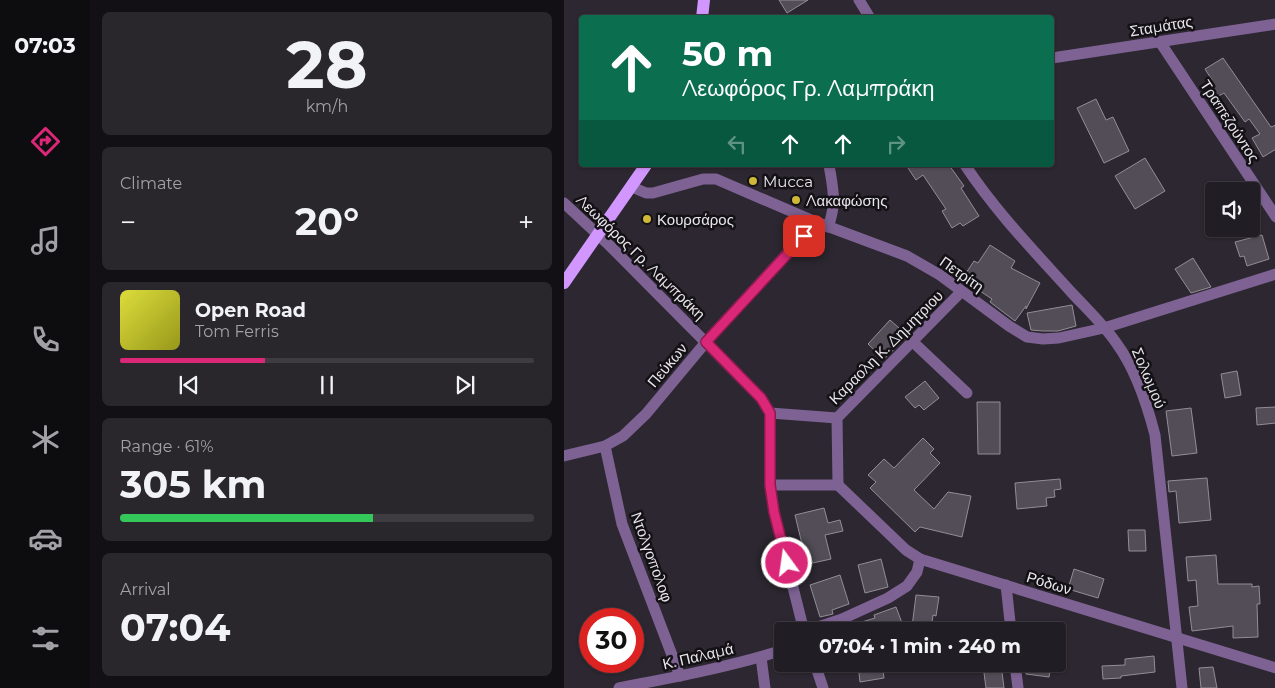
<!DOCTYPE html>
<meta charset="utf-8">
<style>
:root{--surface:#211d24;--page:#29262c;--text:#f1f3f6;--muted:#a2a2a6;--line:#3e3b41;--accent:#db2777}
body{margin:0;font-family:Montserrat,sans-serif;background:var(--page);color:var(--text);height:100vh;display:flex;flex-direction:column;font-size:19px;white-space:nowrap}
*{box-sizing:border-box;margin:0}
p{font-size:16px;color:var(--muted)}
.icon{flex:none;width:28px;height:28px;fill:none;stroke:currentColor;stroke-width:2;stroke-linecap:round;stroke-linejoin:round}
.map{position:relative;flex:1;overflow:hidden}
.side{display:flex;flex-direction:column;gap:12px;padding:12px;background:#121014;width:474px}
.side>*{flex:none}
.hud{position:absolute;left:15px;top:15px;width:475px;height:152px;border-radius:5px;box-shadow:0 1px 4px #0004,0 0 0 1px var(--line);background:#0b6e4f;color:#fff;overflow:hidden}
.fabs{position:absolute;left:641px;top:182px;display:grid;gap:10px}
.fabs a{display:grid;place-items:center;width:55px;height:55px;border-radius:5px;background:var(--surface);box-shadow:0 1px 4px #0004,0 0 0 1px var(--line);font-size:25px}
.speed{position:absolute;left:15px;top:608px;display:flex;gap:10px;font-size:25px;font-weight:700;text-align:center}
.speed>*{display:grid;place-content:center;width:65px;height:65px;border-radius:50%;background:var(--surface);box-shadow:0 1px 4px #0004,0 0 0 1px var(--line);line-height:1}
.speed .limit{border:8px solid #d22;background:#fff;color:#111}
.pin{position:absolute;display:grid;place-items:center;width:42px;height:42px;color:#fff;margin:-21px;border-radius:10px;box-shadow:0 2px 8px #0006}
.me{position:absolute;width:55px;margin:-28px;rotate:346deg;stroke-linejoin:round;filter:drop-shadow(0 0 4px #0008)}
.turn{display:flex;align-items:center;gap:18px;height:105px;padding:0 20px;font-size:22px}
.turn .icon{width:65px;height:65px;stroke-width:2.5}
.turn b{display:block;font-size:35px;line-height:42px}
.lanes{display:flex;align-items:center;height:48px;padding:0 20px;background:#0003;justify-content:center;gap:25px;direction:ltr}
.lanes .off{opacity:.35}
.big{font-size:38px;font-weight:700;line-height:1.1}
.side .widget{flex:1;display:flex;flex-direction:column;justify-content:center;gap:8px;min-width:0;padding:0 18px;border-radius:8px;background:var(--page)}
.side .dial{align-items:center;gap:0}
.dial b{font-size:65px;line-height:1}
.song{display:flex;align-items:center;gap:15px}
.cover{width:60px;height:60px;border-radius:8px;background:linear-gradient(135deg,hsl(60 70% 55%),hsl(60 70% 35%))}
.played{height:5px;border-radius:2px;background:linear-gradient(90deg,var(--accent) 35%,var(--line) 35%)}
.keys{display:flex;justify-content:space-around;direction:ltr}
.heat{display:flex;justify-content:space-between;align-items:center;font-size:28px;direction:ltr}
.charge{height:8px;border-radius:4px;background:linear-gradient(90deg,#34c759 61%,var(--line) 0)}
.trip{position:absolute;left:210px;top:622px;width:292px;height:50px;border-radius:5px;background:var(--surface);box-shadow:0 1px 4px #0004,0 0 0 1px var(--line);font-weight:700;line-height:50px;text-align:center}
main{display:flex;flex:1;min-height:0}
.menu{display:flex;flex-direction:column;width:90px;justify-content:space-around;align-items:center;background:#0d0c0e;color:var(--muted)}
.menu .icon{width:35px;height:35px}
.menu .on{color:var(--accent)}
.menu b{font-size:22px;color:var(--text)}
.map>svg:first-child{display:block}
.building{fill:#524d57;stroke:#928d97}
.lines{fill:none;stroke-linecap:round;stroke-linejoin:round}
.minor{stroke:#7d6293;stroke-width:11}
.major{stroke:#d297ff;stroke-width:12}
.route-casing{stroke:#8e194d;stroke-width:12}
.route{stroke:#db2777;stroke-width:9}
.poi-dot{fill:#ceb837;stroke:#131115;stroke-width:2}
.labels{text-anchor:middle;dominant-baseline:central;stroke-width:5;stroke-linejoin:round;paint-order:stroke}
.street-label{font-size:15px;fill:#e9e6eb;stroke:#131115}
.poi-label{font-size:15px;fill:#e9e6eb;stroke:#131115;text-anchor:start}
</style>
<main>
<nav class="menu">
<b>07:03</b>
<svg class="icon on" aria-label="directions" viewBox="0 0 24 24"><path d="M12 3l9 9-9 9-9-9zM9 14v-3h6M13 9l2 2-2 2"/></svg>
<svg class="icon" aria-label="music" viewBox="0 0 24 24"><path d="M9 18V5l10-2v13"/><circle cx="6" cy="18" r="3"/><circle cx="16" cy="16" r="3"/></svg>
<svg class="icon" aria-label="phone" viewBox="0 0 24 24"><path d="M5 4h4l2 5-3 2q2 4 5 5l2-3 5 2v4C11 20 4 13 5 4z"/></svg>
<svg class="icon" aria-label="climate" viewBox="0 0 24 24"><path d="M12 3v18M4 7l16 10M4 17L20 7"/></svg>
<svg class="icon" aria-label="car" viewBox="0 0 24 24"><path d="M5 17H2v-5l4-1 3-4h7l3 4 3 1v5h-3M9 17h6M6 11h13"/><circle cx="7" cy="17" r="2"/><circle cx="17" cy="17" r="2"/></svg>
<svg class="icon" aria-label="filters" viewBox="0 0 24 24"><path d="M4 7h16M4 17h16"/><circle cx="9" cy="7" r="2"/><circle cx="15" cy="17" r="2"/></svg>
</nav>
<section class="side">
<div class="widget dial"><b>28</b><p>km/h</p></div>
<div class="widget"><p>Climate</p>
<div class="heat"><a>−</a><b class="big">20°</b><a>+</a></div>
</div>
<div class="widget">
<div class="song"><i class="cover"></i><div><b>Open Road</b><p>Tom Ferris</p></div></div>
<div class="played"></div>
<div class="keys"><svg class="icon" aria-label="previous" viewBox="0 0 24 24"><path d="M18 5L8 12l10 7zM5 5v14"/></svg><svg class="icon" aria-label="pause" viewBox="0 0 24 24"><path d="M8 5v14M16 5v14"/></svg><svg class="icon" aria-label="next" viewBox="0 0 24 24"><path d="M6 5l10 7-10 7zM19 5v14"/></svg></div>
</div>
<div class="widget"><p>Range · 61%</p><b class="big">305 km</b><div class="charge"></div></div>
<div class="widget"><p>Arrival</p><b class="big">07:04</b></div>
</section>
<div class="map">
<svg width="712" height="688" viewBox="0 0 712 688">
<rect width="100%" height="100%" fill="#2c2730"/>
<g class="building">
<path d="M215 0H244L223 13Z"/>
<path d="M659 58 707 127 712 125V149L699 157 688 138 696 134 685 119 681 122 660 93 653 97 644 83 648 80 641 69Z"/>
<path d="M532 99 542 120 549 117 565 151 540 163 513 108Z"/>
<path d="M581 158 601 191 571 209 551 176Z"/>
<path d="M342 165H385L400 186 397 188 415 216 399 226 396 223 388 228 378 211 382 209 359 175 352 180Z"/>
<path d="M698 235 705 259 683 266 680 256 676 257 671 242Z"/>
<path d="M426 245 451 261 447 268 476 283 462 309V306L451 321 426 302 428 299 398 279 410 261 414 263Z"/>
<path d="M629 258 647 287 627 293 611 269Z"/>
<path d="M508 305 512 326 494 331H479L467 330 463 313Z"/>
<path d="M326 320 344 336 320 359 304 344Z"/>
<path d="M673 371 677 395 661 398 657 374Z"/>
<path d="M361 381 375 398 360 410 355 405 351 408 341 397Z"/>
<path d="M413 402H436V454H414Z"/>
<path d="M712 407V423L693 425 692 408Z"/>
<path d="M627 408 633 453 608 456 602 411Z"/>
<path d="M359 438 370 449 366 453 376 463 350 490 370 509 384 492 407 496 398 537 356 527 351 532 306 488 312 482 304 475 320 459 330 468Z"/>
<path d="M643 478 647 520 615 523 612 491 605 492 604 481Z"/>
<path d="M496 479 497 489 490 490 491 497 482 498 483 506 453 509 451 483Z"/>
<path d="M260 508 264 523 276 520 279 531 261 535 267 559 244 564 241 555 238 556 235 544H238L231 515Z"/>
<path d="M564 530H581L582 551H565Z"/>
<path d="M652 555 654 584H688V587L695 586 696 604H693L694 637 669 638V626L628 631 625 607 634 606 632 580 624 581 622 557Z"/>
<path d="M317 559 324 587 301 593 294 565Z"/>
<path d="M510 569 540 579 534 598 504 589Z"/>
<path d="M276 575 285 604 268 610 269 614 256 617 246 585Z"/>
<path d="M352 595 375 597 372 616 369 615 367 630 348 627Z"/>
<path d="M332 607 341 631H276L275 629 311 618 310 615Z"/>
<path d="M590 656 591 672 557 676V678L539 679 538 666 561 665V659Z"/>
<path d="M294 664H318L320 678 296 682Z"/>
<path d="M437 664 440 688H422L419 665Z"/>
<path d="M463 664H487L485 677 462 674Z"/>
<path d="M649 667 653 688H637L635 668Z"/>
</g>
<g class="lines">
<g class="minor">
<path d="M295 0 306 18"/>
<path d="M596 42 712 217"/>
<path d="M488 58 712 24"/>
<path d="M401 165C432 212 471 252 508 293 523 309 541 326 553 344 572 370 583 404 591 435L618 688"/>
<path d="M68 187 82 193H89L139 179H152L252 222 343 256 376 275 445 326 463 337 479 339 495 338 540 328 712 274"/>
<path d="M0 203 45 245 197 398 206 413V485L210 512 240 631"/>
<path d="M264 227C273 203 269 189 265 165"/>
<path d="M349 342 403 393"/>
<path d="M206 413 273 418"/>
<path d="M41 446 58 524 116 676"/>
<path d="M0 456 41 446 59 436 82 414 142 342 252 222"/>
<path d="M206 485H274"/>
<path d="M274 485 342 550 356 559 712 668"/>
<path d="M274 485 273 418 397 292"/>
<path d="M442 585 447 631"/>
<path d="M242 631 278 619 324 598 343 586 353 572 356 559"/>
<path d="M197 657 201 688"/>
<path d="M251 664 259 688"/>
<path d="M451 664 454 688"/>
<path d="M55 688C110 677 165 667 219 650"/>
</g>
<g class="major">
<path d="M138 18 140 0"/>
<path d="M0 283 82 165"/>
</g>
</g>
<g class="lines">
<defs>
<path id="route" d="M223 563 210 512 206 485V413L197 398 142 342 240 236"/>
</defs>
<use href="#route" class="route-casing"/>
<use href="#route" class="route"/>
</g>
<g class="poi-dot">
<circle cx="189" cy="181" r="5"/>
<circle cx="232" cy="200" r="5"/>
<circle cx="83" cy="219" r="5"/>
</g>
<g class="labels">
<g class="street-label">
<text transform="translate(597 26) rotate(-9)">Σταμάτας</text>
<text transform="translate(666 121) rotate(57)">Τραπεζούντος</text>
<text transform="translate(77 257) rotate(44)">Λεωφόρος Γρ. Λαμπράκη</text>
<text transform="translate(398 274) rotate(35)">Πετρίτη</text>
<text transform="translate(322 347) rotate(-45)">Καραολη Κ. Δημητριου</text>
<text transform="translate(103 365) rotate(-50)">Πεύκων</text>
<text transform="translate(585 378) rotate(67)">Σολωμού</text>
<text transform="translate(88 557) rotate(70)">Ντολγοπολοφ</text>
<text transform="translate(485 583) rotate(17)">Ρόδων</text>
<text transform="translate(134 656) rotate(-13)">Κ. Παλαμά</text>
</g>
<g class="poi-label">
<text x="199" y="181">Mucca</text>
<text x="242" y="200">Λακαφώσης</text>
<text x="93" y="219">Κουρσάρος</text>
</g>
</g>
</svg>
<div class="fabs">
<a><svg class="icon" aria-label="sound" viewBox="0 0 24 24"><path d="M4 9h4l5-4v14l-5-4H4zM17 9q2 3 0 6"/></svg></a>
</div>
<div class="speed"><div class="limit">30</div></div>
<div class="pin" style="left:240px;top:236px;background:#d93025"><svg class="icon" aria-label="arrive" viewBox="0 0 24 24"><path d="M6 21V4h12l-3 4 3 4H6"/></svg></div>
<svg class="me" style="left:223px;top:563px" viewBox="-20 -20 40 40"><circle r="17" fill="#db2777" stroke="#fff" stroke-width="3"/><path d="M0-11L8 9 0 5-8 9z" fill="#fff"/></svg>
<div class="trip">07:04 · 1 min · 240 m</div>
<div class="hud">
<div class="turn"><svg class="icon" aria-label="ahead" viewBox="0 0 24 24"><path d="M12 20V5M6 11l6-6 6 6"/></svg><div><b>50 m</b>Λεωφόρος Γρ. Λαμπράκη</div></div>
<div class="lanes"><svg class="icon off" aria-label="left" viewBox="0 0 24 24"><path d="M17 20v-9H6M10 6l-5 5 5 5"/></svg><svg class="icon" aria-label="ahead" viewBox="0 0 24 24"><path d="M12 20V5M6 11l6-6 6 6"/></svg><svg class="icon" aria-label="ahead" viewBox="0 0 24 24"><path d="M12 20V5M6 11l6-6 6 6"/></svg><svg class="icon off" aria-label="right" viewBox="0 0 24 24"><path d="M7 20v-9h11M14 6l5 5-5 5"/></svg></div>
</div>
</div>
</main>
